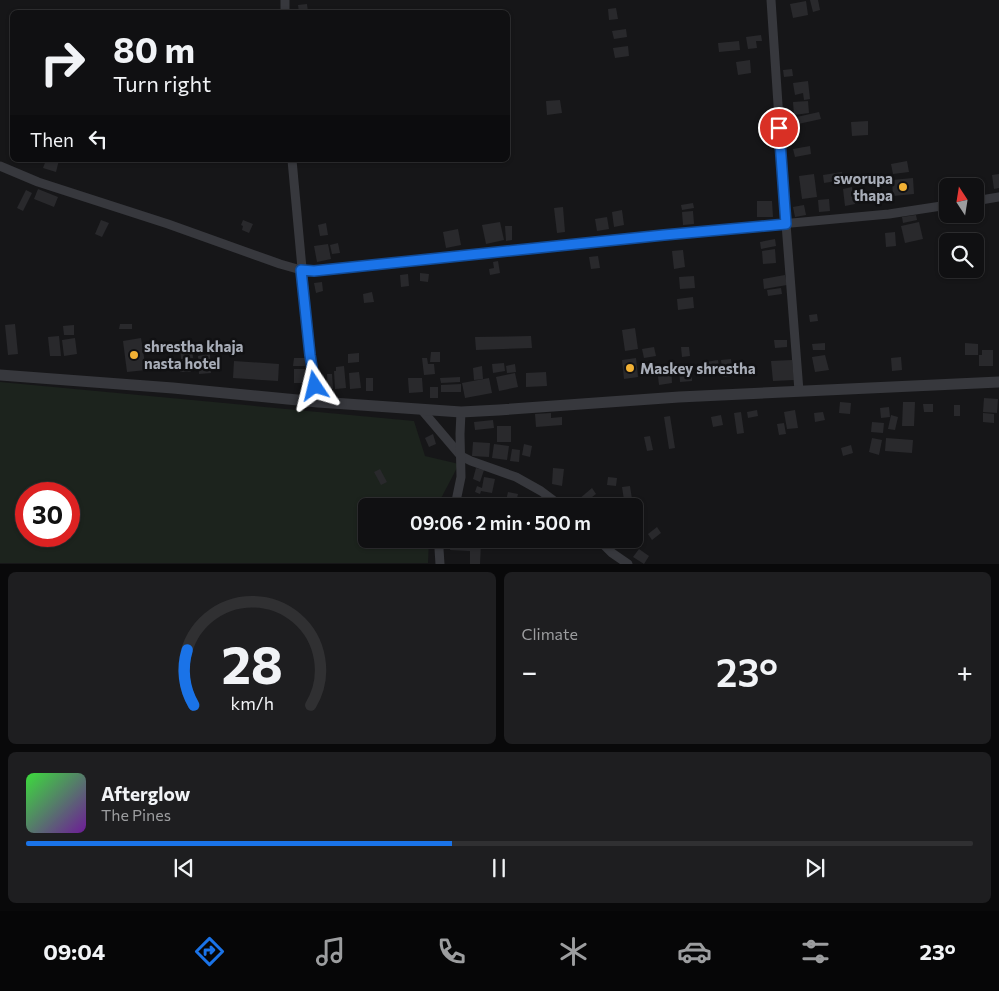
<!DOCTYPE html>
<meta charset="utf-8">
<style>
:root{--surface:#101012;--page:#1e1e20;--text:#f1f3f6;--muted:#9c9d9f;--line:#303032;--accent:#1a73e8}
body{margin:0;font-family:Commissioner,sans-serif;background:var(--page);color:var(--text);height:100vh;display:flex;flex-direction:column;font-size:19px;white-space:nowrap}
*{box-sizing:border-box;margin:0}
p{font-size:16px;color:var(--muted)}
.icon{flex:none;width:28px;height:28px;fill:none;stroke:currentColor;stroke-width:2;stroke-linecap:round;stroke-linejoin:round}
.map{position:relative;height:564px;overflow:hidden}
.panel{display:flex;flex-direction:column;gap:8px;padding:8px;background:#09090a;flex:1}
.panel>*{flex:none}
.banner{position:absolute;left:10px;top:10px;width:500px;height:152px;border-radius:8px;box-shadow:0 1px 4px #0004,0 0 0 1px var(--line);background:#101012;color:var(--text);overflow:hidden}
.needle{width:32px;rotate:348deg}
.tools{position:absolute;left:939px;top:178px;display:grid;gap:10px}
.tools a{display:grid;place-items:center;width:45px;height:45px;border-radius:8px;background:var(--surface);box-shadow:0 1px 4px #0004,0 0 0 1px var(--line);font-size:25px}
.speed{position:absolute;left:15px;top:482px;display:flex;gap:10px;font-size:25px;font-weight:700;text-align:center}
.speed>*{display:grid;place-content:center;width:65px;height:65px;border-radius:50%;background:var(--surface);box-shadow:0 1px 4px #0004,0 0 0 1px var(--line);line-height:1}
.speed .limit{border:8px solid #d22;background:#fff;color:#111}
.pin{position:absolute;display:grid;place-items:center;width:42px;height:42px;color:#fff;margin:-21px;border:2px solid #fff;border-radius:50%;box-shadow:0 1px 5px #0007}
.me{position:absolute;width:55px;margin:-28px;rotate:350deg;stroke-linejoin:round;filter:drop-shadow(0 0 4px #0008)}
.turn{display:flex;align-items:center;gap:18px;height:105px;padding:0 20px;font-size:22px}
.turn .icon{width:65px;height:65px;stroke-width:2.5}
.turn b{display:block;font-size:35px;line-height:42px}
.then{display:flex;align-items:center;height:48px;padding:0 20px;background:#0003;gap:10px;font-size:19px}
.big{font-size:38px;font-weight:600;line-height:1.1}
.panel .widget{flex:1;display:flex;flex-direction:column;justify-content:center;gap:8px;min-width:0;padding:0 18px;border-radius:8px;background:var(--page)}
.panel .dial{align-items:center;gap:0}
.dial svg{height:130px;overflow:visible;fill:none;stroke:var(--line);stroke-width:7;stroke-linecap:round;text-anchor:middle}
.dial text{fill:var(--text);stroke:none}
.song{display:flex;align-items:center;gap:15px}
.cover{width:60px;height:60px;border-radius:8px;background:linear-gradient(135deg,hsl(120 70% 55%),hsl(280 70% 35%))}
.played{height:5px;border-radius:2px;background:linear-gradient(90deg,var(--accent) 45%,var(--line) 45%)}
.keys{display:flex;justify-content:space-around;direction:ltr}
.heat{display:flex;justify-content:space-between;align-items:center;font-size:28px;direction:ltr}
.panel .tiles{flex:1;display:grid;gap:8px;grid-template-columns:1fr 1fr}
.widget:last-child{grid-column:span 2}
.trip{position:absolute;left:358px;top:498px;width:285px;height:50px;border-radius:8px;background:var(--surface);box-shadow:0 1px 4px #0004,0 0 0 1px var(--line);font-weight:600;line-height:50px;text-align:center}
.tabs{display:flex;height:80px;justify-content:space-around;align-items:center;background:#060607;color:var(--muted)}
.tabs .icon{width:35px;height:35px}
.tabs .selected{color:var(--accent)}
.tabs b{font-size:22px;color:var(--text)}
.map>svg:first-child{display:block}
.green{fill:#1c231d;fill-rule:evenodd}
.building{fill:#29292c}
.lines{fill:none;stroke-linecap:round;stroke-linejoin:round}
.minor{stroke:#37383d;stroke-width:9}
.tertiary{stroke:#37383d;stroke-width:11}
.route-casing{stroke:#114b97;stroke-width:12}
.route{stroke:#1a73e8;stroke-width:9}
.poi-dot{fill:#f2b134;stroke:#111113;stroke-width:2}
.labels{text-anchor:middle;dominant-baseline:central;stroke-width:5;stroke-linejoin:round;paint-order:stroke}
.poi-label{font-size:15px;font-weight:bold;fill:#a8adb8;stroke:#111113;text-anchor:start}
</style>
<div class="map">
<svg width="999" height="564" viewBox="0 0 999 564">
<rect width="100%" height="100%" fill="#161618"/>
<path class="green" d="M0 382 414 421 425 456 459 464 437 506H366V539H429L428 563H0ZM26 494H69V536H26Z"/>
<g class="building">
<path d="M810 0H818L820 10 813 12Z"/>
<path d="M806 1 808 15 793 18 790 4Z"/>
<path d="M307 4 308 12H299L298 5Z"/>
<path d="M616 8 618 19 609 20 608 9Z"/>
<path d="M626 29 627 37 614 39 612 31Z"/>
<path d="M761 35 762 41H756L757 48 748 49 746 37Z"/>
<path d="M739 41 740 50 719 52 718 43Z"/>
<path d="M628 46 629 56 615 58 613 48Z"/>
<path d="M750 60 751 73 738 75 736 62Z"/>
<path d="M792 69 793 76 784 77 783 70Z"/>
<path d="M808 81 810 99 804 100 803 93 795 95 793 83Z"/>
<path d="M560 100 562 113 547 115 546 101Z"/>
<path d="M808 101 809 113 794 115 793 102Z"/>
<path d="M819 112 821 119 789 126 788 119Z"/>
<path d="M868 121V135L852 136 851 122Z"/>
<path d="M810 146 811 154 795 157 793 149Z"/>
<path d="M46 160H59L56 172 43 168Z"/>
<path d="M907 161 909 172 893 174 891 164Z"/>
<path d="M842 172 843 180 824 183 823 175Z"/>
<path d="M814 174 817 197 802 199 799 176Z"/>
<path d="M999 174V188L994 189 992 175Z"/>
<path d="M913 178 914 194 893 196 892 180Z"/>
<path d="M852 187 855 204 845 206 843 189Z"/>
<path d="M38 189 58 197 54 207 34 199Z"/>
<path d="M26 190 32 193 23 211 17 208Z"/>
<path d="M829 199 830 211 819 212 818 200Z"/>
<path d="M757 201H772L773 217H757Z"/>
<path d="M693 203 694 208 682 210 681 205Z"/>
<path d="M804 205 806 215 795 217 793 207Z"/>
<path d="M563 207 565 232 557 233 554 208Z"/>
<path d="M622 210 624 225 614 227 612 212Z"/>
<path d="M693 211 694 224 683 225 682 212Z"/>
<path d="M916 215 917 220 903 223 902 217Z"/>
<path d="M607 217 609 229 597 231 595 219Z"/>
<path d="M101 220 109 223 102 237 95 234Z"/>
<path d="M243 220 253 224 249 233 242 230 243 226 241 225Z"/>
<path d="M500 222 504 240 486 244 482 225Z"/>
<path d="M919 222 923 239 905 243 901 226Z"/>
<path d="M326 223 328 235 320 236 318 225Z"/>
<path d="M505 226H512V240L506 241Z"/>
<path d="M458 229 461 245 446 248 443 232Z"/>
<path d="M895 232 896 246 886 247 885 233Z"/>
<path d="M775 239 776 246 761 249 760 242Z"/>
<path d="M338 243 340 253 332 254 330 245Z"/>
<path d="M328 244 331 259 317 262 314 246Z"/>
<path d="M775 249 776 263 763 264 762 251Z"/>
<path d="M683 250 685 267 674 269 672 251Z"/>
<path d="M598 256 600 268 591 269 589 257Z"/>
<path d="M498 261 500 273 490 275 489 269 494 268 493 262Z"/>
<path d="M420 273 429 274 428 282 420 281Z"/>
<path d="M408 274 409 286 401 287 400 275Z"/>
<path d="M785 275 787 285 764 289 763 279Z"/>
<path d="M694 276 695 288 680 289 679 277Z"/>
<path d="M322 282 323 291 316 293 314 283Z"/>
<path d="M781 288 782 294 768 296 767 290Z"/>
<path d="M372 292 374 302 364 303 363 294Z"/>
<path d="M693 297 694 308 678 310 677 299Z"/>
<path d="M817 314 818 321 810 322 809 315Z"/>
<path d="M15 324 18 354 8 355 5 325Z"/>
<path d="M120 324H132V329H119Z"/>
<path d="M74 325V335H64L63 326Z"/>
<path d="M635 328 638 349 625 351 622 330Z"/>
<path d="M59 336 61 356H50L48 337Z"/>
<path d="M531 336 532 348 476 350 475 337Z"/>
<path d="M75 338 77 354 64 356 62 340Z"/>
<path d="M141 338 146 370 127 372 123 341Z"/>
<path d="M774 340H787V347L775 348Z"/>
<path d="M825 343V350H813L812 344Z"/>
<path d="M965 343 978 344V355H965Z"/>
<path d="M180 344H188L189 350 192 349 193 358 181 359Z"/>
<path d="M654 347 656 356 644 358 642 349Z"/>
<path d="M681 347H689L690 356 682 357Z"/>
<path d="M982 350H993V366H979V355H982Z"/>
<path d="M431 352H440V362H430Z"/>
<path d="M359 353V362L348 363V354Z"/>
<path d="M210 354 211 373 199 374 198 356Z"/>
<path d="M825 355 829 370 815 372 812 357Z"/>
<path d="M901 357 902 370 892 371 891 358Z"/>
<path d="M294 358H305V366H293Z"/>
<path d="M422 358H427L428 364H434L435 374 424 375Z"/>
<path d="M636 358 638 377 624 379 622 360Z"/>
<path d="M731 359 733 376 723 377 721 360Z"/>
<path d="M181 360 191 361V372H180Z"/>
<path d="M718 360 720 374 708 376 706 362Z"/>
<path d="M792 360 794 380 773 381 771 361Z"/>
<path d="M234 361 279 364 278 381 233 378Z"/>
<path d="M504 363 505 371 493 373 492 364Z"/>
<path d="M515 364 516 372 507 373 506 366Z"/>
<path d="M344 366 346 388 335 389 334 371H336V367Z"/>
<path d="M482 366 483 379 474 380 473 368Z"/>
<path d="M671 366 672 383 659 385 657 368Z"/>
<path d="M691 366 692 381 680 382 679 367Z"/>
<path d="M294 369H305L304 383H294Z"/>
<path d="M359 372 361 388 350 389 349 373Z"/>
<path d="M546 372 547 386 526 387V373Z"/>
<path d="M515 373 518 387 499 391 496 377Z"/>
<path d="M327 374H332L333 389H328Z"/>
<path d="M460 377V382L441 383 440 378Z"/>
<rect x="366" y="378" width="7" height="13"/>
<path d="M408 378H422L423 392 409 393Z"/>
<path d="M489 378 492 393 465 398 462 383Z"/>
<path d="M461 384V392H441V385Z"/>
<rect x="430" y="387" width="8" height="11"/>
<path d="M984 398 998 399 997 413 983 412Z"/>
<path d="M840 402 851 403 850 414 839 413Z"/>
<path d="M903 402H915L914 426H902Z"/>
<path d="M923 404H933V412H924Z"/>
<rect x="954" y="405" width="6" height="11"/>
<path d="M889 407 890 417 881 418 880 408Z"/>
<path d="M757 410 758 416 748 418 747 412Z"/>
<path d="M795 410 798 428 787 429 784 412Z"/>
<path d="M741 412 744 433 737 434 734 413Z"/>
<path d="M823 412 825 420 815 422 814 413Z"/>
<path d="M551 413V418L562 417V425L536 427 535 414Z"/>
<path d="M983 413 994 414V423L983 422Z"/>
<path d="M721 415 723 425 713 427 711 417Z"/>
<path d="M891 415 898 417 895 430 888 429Z"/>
<path d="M670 416 675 448 669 449 664 417Z"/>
<path d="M493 420 494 428 475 430 474 422Z"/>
<path d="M872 422 884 423 883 433 871 432Z"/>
<path d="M784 423 786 434 779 435 777 424Z"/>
<rect x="497" y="426" width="14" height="16"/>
<path d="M433 434 436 444 429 447 425 438Z"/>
<path d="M650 436 653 450 647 451 644 437Z"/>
<path d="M872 438 882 440 879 455 869 452Z"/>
<path d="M886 438 913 440 912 453 885 451Z"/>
<path d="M473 442 490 443 489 457 472 456Z"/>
<path d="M494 444 509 446 507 460 492 458Z"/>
<path d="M524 444 532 446 530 457 522 455Z"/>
<path d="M851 445 853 453 843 456 841 448Z"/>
<path d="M512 449 520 450 519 462 510 461Z"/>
<path d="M476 468 484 470 480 482 473 479Z"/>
<path d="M553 468 564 469 562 486 552 484Z"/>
<path d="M380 469 387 482 381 485 374 472Z"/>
<path d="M484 477 495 479 492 493 481 491 480 494 475 492 477 486 482 488Z"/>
<path d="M608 477 617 478 616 486 607 485Z"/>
<path d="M630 486 632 499 624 500 622 487Z"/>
<path d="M592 488 596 494 583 504 579 499Z"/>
<path d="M508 492 518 494 515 506 505 505Z"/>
<path d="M657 527 661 533 652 540 648 534Z"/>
<path d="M451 541 481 543 480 564H470V551L450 550Z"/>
<path d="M639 549 649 556 644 564 633 557Z"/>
</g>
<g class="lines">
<g class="minor">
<path d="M771 0 786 224 799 391"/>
<path d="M285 12V0"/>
<path d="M292 160 310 355 318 402"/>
<path d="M0 166 38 182 168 224 280 264 301 270 314 271 664 235 889 214 948 205"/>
<path d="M975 201 999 197"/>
<path d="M421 409 461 456 471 461 516 477 541 491 561 506"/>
<path d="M455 506 461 477 460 434 461 412"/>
<path d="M598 539 612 553 628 564"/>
<path d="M440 564 439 549 442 539"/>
</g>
<path class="tertiary" d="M0 375 173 388 318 402 461 412 499 410 679 397 999 382"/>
</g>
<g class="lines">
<defs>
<path id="route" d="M315 386 310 355 301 270 314 271 664 235 786 224 779 128"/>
</defs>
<use href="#route" class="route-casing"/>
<use href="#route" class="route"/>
</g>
<g class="poi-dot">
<circle cx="903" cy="187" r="5"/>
<circle cx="134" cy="355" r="5"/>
<circle cx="630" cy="368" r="5"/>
</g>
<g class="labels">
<g class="poi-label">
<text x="893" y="178" text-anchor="end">sworupa<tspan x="893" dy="17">thapa</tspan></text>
<text x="144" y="346">shrestha khaja<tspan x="144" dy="17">nasta hotel</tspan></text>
<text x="640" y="368">Maskey shrestha</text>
</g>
</g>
</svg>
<div class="tools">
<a><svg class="needle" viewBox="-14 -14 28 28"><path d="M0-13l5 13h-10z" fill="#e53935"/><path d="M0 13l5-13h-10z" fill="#9c9d9f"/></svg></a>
<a><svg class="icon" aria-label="search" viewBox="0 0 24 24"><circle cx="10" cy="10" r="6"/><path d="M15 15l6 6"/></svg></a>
</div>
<div class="speed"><div class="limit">30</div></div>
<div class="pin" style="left:779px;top:128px;background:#d93025"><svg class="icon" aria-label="arrive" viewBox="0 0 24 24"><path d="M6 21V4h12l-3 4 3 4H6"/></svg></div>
<svg class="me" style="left:315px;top:386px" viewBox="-20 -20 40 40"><path d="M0-17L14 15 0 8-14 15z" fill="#1a73e8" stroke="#fff" stroke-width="4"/></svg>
<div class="trip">09:06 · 2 min · 500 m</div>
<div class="banner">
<div class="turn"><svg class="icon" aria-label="right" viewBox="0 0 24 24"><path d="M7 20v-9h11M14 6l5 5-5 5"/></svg><div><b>80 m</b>Turn right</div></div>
<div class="then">Then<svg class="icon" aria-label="left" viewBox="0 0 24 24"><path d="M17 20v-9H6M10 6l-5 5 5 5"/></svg></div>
</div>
</div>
<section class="panel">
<div class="tiles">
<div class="widget dial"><svg viewBox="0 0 100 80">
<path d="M14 69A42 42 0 1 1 86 69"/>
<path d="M14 69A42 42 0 0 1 10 35" stroke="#1a73e8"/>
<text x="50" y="56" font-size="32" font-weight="700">28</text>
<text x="50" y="72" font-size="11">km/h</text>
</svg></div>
<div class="widget"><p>Climate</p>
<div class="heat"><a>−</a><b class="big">23°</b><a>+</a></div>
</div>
<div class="widget">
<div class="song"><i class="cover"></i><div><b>Afterglow</b><p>The Pines</p></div></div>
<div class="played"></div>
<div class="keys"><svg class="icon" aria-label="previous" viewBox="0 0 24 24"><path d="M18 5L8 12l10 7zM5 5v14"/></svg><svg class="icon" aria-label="pause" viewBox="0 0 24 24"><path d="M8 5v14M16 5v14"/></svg><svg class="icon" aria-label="next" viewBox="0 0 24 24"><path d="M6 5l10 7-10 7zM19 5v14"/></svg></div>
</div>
</div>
</section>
<nav class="tabs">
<b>09:04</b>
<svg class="icon selected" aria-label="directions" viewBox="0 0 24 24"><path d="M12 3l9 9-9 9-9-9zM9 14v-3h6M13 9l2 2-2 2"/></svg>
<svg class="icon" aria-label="music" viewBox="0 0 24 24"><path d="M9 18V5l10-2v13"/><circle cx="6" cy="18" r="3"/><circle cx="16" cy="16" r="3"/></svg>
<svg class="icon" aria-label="phone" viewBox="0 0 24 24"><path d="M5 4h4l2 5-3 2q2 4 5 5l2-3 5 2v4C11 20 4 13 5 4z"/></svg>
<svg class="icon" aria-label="climate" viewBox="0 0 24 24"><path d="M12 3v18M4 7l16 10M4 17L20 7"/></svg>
<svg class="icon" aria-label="car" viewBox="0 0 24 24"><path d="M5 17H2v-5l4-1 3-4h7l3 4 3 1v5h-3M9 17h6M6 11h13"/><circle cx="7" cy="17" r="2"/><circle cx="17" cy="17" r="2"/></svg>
<svg class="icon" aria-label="filters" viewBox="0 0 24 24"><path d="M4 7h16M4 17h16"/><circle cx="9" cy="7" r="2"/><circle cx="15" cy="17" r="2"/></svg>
<b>23°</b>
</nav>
